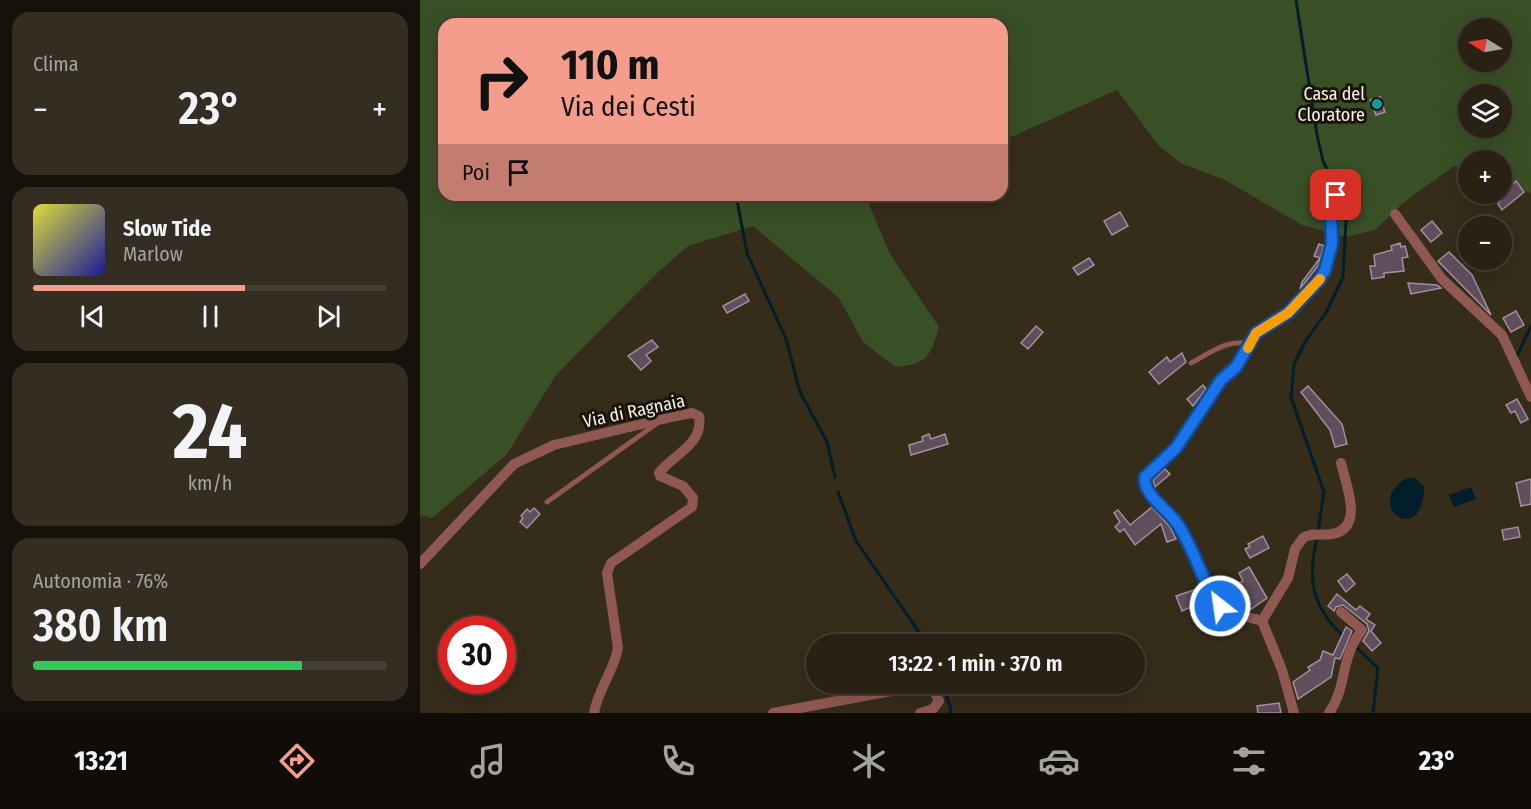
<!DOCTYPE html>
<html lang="it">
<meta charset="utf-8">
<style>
:root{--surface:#282114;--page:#342e22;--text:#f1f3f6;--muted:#a5a3a0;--line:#443e34;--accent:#f49d8d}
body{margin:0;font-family:"Fira Sans Condensed",sans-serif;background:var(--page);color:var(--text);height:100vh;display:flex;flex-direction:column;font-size:22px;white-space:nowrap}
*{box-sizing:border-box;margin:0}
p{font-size:20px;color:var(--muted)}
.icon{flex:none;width:33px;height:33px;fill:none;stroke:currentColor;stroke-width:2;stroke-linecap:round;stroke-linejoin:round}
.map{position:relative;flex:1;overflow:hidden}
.drawer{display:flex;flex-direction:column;gap:12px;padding:12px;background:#16120b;width:420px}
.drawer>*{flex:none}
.banner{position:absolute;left:18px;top:18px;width:570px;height:183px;border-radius:18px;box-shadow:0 6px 24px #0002,0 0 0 2px var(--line);background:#f49d8d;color:#111;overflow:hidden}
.needle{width:39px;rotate:281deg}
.fabs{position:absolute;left:1038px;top:18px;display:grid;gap:12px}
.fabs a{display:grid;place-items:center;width:54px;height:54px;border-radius:50%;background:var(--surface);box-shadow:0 6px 24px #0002,0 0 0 2px var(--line);font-size:30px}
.speed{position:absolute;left:18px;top:616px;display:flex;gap:12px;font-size:30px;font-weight:700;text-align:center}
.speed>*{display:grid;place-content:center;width:78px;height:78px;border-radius:50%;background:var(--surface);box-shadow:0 6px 24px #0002,0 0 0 2px var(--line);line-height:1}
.speed .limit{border:9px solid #d22;background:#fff;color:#111}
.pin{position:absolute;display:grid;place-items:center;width:51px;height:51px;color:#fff;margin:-26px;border-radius:12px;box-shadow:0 3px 9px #0006}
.me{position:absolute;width:66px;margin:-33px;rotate:330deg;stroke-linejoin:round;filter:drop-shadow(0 0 4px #0008)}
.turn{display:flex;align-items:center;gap:21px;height:126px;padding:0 24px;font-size:27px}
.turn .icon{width:78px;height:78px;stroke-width:2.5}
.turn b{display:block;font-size:42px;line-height:51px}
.then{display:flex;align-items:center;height:57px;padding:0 24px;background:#0003;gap:12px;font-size:22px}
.big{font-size:45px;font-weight:600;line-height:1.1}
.drawer .widget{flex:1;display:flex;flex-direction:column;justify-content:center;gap:9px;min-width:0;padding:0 21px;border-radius:18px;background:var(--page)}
.drawer .dial{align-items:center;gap:0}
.dial b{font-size:78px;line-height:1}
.song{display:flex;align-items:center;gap:18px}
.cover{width:72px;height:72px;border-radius:9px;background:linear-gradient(135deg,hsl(60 70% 55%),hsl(240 70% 35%))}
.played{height:6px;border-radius:3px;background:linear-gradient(90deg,var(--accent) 60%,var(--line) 60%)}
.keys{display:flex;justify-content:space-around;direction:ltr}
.heat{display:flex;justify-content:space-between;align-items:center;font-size:33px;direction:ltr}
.charge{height:9px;border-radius:4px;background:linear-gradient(90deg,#34c759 76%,var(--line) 0)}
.trip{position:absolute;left:386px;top:634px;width:339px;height:60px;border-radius:30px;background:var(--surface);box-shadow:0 6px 24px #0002,0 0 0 2px var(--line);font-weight:600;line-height:60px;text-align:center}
.tabs{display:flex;height:96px;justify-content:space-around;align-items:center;background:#100d08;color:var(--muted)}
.tabs .icon{width:42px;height:42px}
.tabs .active{color:var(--accent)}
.tabs b{font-size:27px;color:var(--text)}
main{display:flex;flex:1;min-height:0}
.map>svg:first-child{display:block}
.green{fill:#394f26;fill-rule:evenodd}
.water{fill:#021e2a}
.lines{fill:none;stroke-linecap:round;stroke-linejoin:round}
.stream{stroke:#021e2a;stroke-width:3}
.building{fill:#604e5c;stroke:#a38f9e;stroke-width:1.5}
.service{stroke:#8f5952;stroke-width:5}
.minor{stroke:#8f5952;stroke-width:10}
.route-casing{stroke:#114b97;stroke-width:15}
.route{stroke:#1a73e8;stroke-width:10}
.slow{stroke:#f59e0b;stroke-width:10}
.culture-dot{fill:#0f9aa8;stroke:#19150d;stroke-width:2}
.labels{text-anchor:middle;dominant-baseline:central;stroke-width:6;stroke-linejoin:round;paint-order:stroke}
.poi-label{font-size:18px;fill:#f7f1e6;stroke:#19150d;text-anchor:end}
.street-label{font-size:18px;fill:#f7f1e6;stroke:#19150d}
</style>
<main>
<section class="drawer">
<div class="widget"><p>Clima</p>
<div class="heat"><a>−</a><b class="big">23°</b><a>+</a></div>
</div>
<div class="widget">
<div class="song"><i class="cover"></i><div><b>Slow Tide</b><p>Marlow</p></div></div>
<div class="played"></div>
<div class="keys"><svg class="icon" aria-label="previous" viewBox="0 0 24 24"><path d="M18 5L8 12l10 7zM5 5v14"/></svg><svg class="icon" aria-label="pause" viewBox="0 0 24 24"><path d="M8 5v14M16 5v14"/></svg><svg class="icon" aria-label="next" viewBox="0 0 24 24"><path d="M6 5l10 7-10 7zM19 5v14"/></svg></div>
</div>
<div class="widget dial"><b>24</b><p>km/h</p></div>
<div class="widget"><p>Autonomia · 76%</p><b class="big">380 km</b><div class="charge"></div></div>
</section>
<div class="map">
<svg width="1111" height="713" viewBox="0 0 1111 713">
<rect width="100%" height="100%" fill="#352c1a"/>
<path class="green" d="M0 0H1111V193L1082 183V160H1048V171L1034 166 983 203 955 230 926 237 882 225 803 179 762 164 739 146 697 90 582 141V24H24V195H445L470 254 519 327C510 357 508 364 475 367L443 342 419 298 333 226 268 246 237 273 136 375 87 454 12 518 0 515ZM1048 28H1082V62H1048ZM1048 94H1082V128H1048Z"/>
<g class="water">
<path d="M987 478H995L1004 486C1004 550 940 506 987 478Z"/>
<path d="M1051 487 1056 499 1034 507 1029 495Z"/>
</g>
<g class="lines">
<g class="stream">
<path d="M876 0 897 135 903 161 920 195 926 221 923 277 907 311 885 342 874 364 871 397 904 492 898 532"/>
<path d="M316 195 327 253 366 339 380 392 407 442 415 477"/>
<path d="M1097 356 1111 326"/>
<path d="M418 492 436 541 508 645"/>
<path d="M897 538C887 580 892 607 924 637"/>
<path d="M936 647 958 668 953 713"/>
<path d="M522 684 531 709 530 713"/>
</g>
</g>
<g class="building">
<path d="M960 97 965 112 956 115 950 100Z"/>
<path d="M1096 181 1104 192 1082 210 1078 204 1081 201 1077 196Z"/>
<path d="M908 184 910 190 904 209 900 210 896 195 902 193 900 186Z"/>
<path d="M700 212 708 226 692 235 684 221Z"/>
<path d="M1012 221 1022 233 1011 242 1001 230Z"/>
<path d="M980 243 981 247 985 246 988 257 982 258 984 271 964 273V277L952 279 950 266H955L954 255 972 250 971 246Z"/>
<path d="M899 244 904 246 898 266 880 289 882 282 900 258 894 256Z"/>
<path d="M1029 252 1052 275 1071 315 1018 261Z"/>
<path d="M669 258 674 265 658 275 653 268Z"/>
<path d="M988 283 1017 285 1021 288 991 294Z"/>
<path d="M325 294 329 301 307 313 303 306Z"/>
<path d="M1096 311 1104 325 1091 332 1083 318Z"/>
<path d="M616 326 623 332 608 349 601 343Z"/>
<path d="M232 340 238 347 226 355 231 361 221 370 208 356Z"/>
<path d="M762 353 766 362 739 384 729 372 747 357 750 362Z"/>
<path d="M783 385 786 389 773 406 767 399Z"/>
<path d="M888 386 922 424 927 444 915 447 910 430 881 392Z"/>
<path d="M1097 399 1108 419 1101 423 1095 411 1091 413 1086 405Z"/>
<path d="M509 434 511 439 525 434 528 444 491 455 489 445 503 441 502 437Z"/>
<path d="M745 469 750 474 735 487 733 480Z"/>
<path d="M1111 479V504L1101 506 1096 483Z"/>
<path d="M732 507 750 527 756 539 747 542 741 524 715 545 704 529 700 532 695 527 700 522 694 513 698 510 710 525Z"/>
<path d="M114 508 120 514 107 528 100 522 103 518 101 516 107 509 110 512Z"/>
<path d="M1098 527 1100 537 1084 540 1082 530Z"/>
<path d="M843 536 849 548 830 558 825 549 830 547 828 544Z"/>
<path d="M829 567 847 598 830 610 822 608 811 588 823 581 819 573Z"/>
<path d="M927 574 935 584 926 592 918 581Z"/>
<path d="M777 589 782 602 762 611 756 596Z"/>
<path d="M917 594 936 610 940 606 950 614 946 619 955 625 951 631 961 643 952 651 943 641 949 631 947 624 923 605 916 607 914 611 908 606Z"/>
<path d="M926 627 932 631 920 659 915 658 911 677 878 699 873 682 890 670 888 667 900 660 903 651 913 655Z"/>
<path d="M859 703 861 713H838L837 706Z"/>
</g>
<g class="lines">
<g class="service">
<path d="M771 363C790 353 808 338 830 344"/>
<path d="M127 502 236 424"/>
</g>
<g class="minor">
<path d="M975 214 1022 279 1082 335 1111 397"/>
<path d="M0 564 94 464 134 445 256 416 272 413 279 416C284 445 252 455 239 473L240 476 263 486 273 498 272 507 191 563 187 573 198 648C194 671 178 689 174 713"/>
<path d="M842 621 868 578 875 549 883 538C892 532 902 536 912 534 945 528 926 485 921 463"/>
<path d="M353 713 504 685 513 688 519 701 513 709 500 713"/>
<path d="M874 713 862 670 842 621C829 617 808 615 799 604 779 581 774 546 756 522 746 509 723 494 725 477L756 448 801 380 816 367 836 333 868 313 899 280 905 269 912 244 911 208 916 195"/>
<path d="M909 713C928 686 919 659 942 630L921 612"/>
</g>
</g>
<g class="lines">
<defs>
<path id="route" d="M800 606C781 582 775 548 756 522 747 509 723 495 725 477L756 448 801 380 816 367 836 333 868 313 899 280 905 270 912 244 911 208 916 195"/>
</defs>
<use href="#route" class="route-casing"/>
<use href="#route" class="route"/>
<path class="slow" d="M828 348 836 333 868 313 900 279"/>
</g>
<circle class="culture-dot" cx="957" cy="104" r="6"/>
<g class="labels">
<g class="poi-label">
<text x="945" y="94">Casa del<tspan x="945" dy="21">Cloratore</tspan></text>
</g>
<g class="street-label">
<text transform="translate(214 411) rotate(-12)">Via di Ragnaia</text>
</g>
</g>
</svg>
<div class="fabs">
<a><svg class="needle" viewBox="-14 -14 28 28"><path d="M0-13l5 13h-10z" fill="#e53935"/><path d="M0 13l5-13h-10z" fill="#a5a3a0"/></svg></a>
<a><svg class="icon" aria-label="layers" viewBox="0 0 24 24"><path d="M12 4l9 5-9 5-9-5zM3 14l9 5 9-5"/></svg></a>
<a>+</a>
<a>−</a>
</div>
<div class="speed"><div class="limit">30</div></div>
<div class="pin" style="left:916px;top:195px;background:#d93025"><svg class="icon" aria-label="arrive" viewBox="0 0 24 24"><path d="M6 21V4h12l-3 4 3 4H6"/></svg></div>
<svg class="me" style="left:800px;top:606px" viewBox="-20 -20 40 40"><circle r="17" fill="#1a73e8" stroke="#fff" stroke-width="3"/><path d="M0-11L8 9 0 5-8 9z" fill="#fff"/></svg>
<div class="trip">13:22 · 1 min · 370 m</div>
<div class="banner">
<div class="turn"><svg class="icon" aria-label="right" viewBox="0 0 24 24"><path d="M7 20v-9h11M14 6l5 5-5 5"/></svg><div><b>110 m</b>Via dei Cesti</div></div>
<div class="then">Poi<svg class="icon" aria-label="arrive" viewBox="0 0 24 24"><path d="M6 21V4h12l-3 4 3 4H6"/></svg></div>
</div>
</div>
</main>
<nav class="tabs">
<b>13:21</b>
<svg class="icon active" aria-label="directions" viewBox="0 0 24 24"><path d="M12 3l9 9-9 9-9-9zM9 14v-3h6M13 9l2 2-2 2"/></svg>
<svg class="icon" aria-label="music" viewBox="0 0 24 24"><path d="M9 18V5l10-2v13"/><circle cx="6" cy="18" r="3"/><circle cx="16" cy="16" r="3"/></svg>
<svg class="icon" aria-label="phone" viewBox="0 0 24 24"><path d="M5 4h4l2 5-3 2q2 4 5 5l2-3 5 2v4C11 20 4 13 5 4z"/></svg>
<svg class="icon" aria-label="climate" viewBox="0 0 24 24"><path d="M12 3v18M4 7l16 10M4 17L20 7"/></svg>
<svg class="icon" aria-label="car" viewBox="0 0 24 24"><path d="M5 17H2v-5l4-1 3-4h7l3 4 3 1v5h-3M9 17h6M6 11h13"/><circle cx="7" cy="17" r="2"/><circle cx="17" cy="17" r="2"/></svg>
<svg class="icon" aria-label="filters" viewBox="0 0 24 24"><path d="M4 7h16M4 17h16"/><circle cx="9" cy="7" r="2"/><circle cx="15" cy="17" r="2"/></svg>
<b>23°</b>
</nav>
